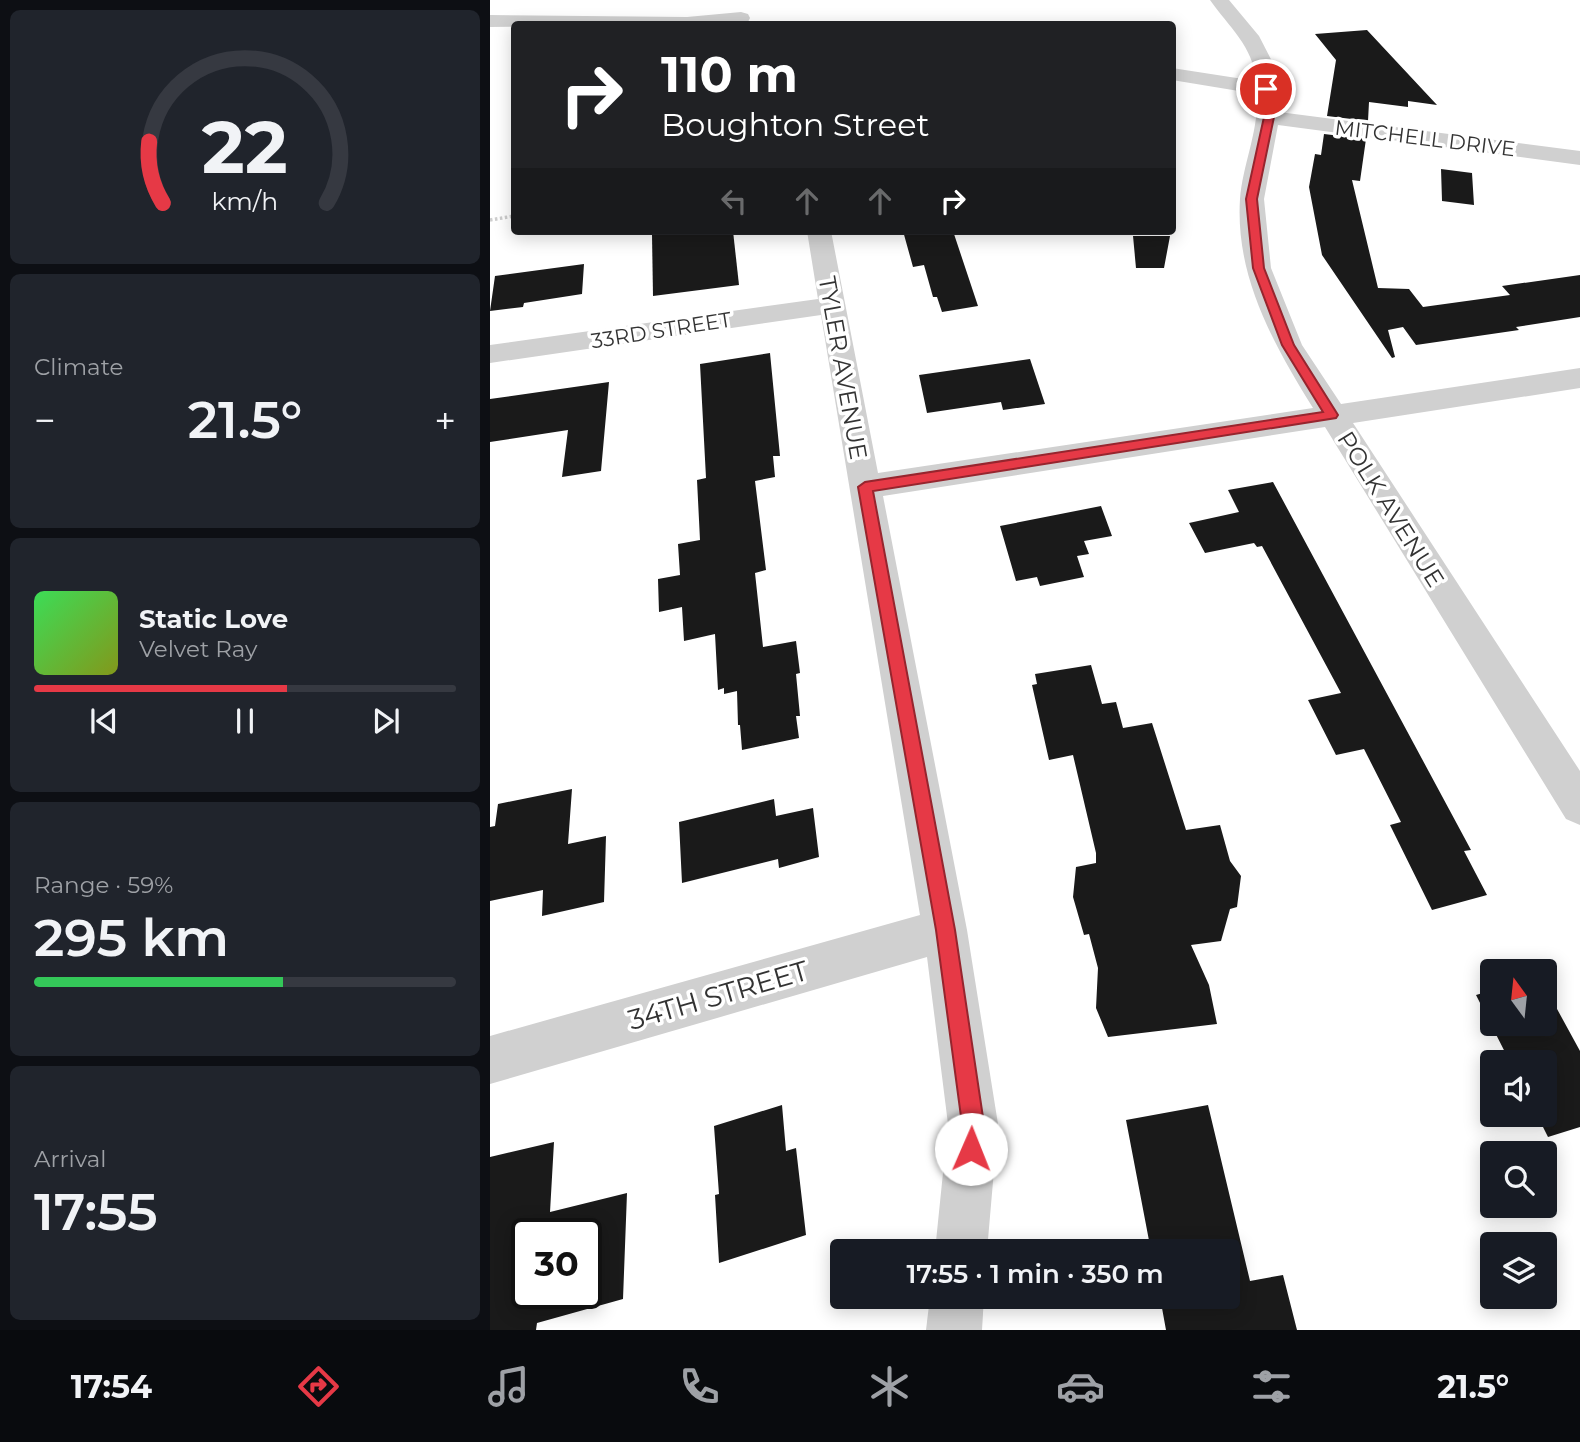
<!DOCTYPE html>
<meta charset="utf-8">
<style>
:root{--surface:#171b24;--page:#20242c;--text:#f1f3f6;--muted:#9ea1a6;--line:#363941;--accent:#e63946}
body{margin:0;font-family:Montserrat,sans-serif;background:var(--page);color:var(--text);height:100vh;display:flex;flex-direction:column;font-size:26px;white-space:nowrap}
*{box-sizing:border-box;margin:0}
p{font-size:23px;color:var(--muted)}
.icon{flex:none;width:38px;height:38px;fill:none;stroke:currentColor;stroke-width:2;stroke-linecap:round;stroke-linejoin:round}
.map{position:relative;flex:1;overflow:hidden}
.side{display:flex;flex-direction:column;gap:10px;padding:10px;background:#0d0f14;width:490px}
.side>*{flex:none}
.banner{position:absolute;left:21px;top:21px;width:665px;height:214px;border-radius:7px;box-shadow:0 4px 18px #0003;background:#202124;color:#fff;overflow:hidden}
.needle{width:46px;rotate:345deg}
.fabs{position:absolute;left:990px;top:959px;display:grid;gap:14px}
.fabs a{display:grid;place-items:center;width:77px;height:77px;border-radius:7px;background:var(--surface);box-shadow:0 4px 18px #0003;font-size:35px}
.speed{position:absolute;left:21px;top:1218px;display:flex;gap:14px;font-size:35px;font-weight:700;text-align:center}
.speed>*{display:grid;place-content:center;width:91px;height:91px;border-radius:50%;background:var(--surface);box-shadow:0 4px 18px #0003;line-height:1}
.speed .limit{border:4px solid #111;border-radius:10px;background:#fff;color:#111}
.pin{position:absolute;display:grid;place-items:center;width:60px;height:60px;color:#fff;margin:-30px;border:4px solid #fff;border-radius:50%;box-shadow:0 2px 7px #0007}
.me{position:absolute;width:77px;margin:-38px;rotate:1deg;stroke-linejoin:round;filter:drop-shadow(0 0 5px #0008)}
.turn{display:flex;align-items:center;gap:24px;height:147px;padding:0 35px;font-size:32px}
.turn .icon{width:91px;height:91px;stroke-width:2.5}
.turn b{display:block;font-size:49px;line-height:60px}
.lanes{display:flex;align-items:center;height:66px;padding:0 35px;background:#0003;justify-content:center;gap:35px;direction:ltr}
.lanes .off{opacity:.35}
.big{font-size:52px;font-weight:600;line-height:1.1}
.side .tile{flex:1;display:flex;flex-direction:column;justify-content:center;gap:10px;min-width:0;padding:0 24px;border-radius:10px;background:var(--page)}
.side .dial{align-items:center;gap:0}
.dial svg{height:182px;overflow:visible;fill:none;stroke:var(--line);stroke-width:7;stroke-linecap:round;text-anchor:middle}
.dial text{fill:var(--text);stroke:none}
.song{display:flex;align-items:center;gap:21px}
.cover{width:84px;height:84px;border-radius:10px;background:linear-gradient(135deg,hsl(130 70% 55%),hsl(70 70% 35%))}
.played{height:7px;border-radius:4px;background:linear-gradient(90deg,var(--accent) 60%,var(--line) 60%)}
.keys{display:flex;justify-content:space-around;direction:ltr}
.heat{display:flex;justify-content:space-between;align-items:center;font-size:38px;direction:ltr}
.charge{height:10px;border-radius:5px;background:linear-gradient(90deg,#34c759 59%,var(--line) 0)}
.trip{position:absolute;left:340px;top:1239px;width:410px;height:70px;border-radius:7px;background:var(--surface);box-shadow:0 4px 18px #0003;font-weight:600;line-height:70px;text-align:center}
.dock{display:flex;height:112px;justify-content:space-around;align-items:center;background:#090b0e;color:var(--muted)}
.dock .icon{width:49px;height:49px}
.dock .active{color:var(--accent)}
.dock b{font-size:32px;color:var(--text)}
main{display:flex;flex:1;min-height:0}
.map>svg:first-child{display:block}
.building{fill:#1a1a1a;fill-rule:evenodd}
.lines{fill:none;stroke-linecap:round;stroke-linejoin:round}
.path{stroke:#cdcdcd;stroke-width:3.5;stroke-dasharray:2.5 2.5;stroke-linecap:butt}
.minor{fill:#d0d0d0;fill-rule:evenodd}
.route{fill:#e63946;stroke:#96252e;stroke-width:2}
.labels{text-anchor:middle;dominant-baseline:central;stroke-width:7;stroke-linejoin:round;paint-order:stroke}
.far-street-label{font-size:21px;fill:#333;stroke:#fff}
.street-label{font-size:24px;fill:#333;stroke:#fff}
.near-street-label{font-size:28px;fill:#333;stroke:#fff}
</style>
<main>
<section class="side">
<div class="tile dial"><svg viewBox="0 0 100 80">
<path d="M14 69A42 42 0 1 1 86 69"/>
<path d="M14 69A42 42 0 0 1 8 42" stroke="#e63946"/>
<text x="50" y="56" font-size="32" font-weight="700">22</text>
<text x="50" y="72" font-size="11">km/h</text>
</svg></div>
<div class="tile"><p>Climate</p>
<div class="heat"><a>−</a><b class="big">21.5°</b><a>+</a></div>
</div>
<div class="tile">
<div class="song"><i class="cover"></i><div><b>Static Love</b><p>Velvet Ray</p></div></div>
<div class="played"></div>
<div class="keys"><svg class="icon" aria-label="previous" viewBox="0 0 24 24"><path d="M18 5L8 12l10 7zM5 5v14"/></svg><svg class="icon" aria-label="pause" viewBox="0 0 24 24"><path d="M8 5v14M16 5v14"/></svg><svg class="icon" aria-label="next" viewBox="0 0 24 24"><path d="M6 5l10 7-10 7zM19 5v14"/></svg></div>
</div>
<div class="tile"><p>Range · 59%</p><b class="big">295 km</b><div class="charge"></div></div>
<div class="tile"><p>Arrival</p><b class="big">17:55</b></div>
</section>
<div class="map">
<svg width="1090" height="1330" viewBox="0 0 1090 1330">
<rect width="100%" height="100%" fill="#fff"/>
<g class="building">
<path d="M877 30 947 105 918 101V107L879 102 878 121 837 116 846 60 825 34Z"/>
<path d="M834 134 876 139 870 181 862 180 888 288 919 289 933 307 1020 295 1012 286 1090 275V317L1026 327 1029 330 926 345 913 327 898 330 905 357 902 358 832 255 819 187 825 154 831 155Z"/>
<path d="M951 169 982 173 984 205 952 201Z"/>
<path d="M191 231H243L249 285 163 296 162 235Z"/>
<path d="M413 231H463L488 306 452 312 447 297H443L434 265 423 267Z"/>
<path d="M643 236H680L674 268H646Z"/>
<path d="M94 264 92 294 34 303 33 307 0 311 5 276Z"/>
<path d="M280 353 290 456H283L285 477 265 481 276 570 265 573 273 647 306 641 310 673 306 674 310 716H306L309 738 252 750 250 725H248L247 691 234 694V688L228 690 225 634 194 641 192 607 169 612 168 579 190 575 188 544 210 540 207 480 216 478 210 364Z"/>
<path d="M540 359 555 404 513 410 511 402 437 413 429 375Z"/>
<path d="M119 382 111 471 72 477 78 430 0 442V399Z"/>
<path d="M783 482 981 850 974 851 997 895 942 910 900 825 911 822 874 749 846 755 818 700 851 693 772 546 767 547 764 543 715 553 699 523 749 512 738 490Z"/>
<path d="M611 506 622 536 594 541 599 554 587 556 594 577 550 586 547 577 526 581 510 526Z"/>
<path d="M601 665 612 704 626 702 633 728 662 723 696 830 730 825 740 861 751 876 747 907 740 909 731 941 701 945 719 985 727 1024 618 1037 606 1008 608 968 599 934 594 935 583 897 586 867 606 863V853L583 755 559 760 542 685 547 684 545 674Z"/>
<path d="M82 789 78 844 116 836 114 902 52 916 53 890 0 901V827L5 826 8 804Z"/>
<path d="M284 799 286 816 323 808 329 857 289 868 288 859 192 883 189 822Z"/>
<path d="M1055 987 1090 1051V1127L1058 1137 1047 1115H1055V1062H1020L986 995 1003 990V1024H1055Z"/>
<path d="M292 1105 296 1151 306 1148 316 1235 229 1263 225 1195 229 1194 224 1126Z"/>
<path d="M718 1105 760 1281 793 1275 807 1330H676L670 1297H737V1251H661L636 1120Z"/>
<path d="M64 1142 60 1212 137 1193 133 1299 47 1323 46 1330H0V1157ZM37 1234H96V1293H37Z"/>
</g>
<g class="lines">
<path class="path" d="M0 220 24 216"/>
<g class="minor">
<path d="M720 0H739L769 36 785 67 789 112 1090 151V165L788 125 774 199 781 268 812 345 851 404 1090 368V388L863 423 1090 771V825L1076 819 835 427 393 496 477 930 508 1124 497 1251H445L458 1124 437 957 0 1084V1036L430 915 331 315 0 363V345L328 299 317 231H341L388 473 823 408C784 345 745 277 750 199 753 163 769 131 767 94L682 80V68L766 81C764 47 738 26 720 0Z"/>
<path d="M251 12 258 14 260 18 258 22 242 24 0 27V15L197 17Z"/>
<path d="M440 1297H494L492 1330H436Z"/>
</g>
</g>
<path class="route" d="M776 86 781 89 784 117 767 199 774 268 804 345 848 415 846 418 383 491 465 930 494 1124 488 1157 481 1160 473 1157 470 1149 472 1124 446 930 368 487 375 482 833 412 792 345 763 268 756 199 774 117 772 89Z"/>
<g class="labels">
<g class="far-street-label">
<text transform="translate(935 138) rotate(7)">MITCHELL DRIVE</text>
<text transform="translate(171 330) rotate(-9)">33RD STREET</text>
</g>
<g class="street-label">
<text transform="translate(353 368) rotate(80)">TYLER AVENUE</text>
<text transform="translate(901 509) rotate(58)">POLK AVENUE</text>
</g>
<g class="near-street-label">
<text transform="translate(228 995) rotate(-16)">34TH STREET</text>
</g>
</g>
</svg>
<div class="fabs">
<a><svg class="needle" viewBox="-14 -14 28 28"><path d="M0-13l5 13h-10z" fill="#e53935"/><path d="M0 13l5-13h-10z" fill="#9ea1a6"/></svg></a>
<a><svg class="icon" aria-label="sound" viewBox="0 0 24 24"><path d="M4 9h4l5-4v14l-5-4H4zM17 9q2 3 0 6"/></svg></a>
<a><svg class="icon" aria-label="search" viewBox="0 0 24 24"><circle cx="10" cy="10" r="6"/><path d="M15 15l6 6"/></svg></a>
<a><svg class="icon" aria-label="layers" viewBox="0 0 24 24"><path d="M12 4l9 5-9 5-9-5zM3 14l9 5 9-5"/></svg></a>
</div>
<div class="speed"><div class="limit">30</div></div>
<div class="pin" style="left:776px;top:89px;background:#d93025"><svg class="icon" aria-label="arrive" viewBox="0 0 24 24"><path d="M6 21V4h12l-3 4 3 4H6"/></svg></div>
<svg class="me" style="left:481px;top:1149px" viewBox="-20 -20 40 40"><circle r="19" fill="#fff"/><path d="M0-13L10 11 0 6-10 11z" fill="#e63946"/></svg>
<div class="trip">17:55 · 1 min · 350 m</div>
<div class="banner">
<div class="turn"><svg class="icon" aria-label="right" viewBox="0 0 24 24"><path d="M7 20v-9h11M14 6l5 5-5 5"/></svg><div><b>110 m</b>Boughton Street</div></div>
<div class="lanes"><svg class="icon off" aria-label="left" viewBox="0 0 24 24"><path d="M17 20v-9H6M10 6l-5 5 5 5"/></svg><svg class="icon off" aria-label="ahead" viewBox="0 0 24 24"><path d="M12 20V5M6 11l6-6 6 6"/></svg><svg class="icon off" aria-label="ahead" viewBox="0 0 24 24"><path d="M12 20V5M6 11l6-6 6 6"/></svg><svg class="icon" aria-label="right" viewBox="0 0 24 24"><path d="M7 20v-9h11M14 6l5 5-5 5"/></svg></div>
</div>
</div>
</main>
<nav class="dock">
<b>17:54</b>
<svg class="icon active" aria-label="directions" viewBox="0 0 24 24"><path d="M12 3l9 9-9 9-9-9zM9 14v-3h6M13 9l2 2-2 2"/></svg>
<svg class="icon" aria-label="music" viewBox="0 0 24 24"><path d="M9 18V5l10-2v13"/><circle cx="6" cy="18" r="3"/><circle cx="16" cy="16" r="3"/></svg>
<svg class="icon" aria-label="phone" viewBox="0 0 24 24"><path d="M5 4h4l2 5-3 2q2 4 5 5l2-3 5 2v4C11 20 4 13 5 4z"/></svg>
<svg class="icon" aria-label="climate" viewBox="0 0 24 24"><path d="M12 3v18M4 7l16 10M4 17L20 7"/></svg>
<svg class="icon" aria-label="car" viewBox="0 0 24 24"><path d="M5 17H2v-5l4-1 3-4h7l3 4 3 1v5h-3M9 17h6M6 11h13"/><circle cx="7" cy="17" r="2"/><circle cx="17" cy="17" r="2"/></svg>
<svg class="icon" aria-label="filters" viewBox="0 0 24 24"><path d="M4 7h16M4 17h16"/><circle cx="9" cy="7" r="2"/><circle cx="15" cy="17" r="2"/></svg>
<b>21.5°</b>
</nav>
